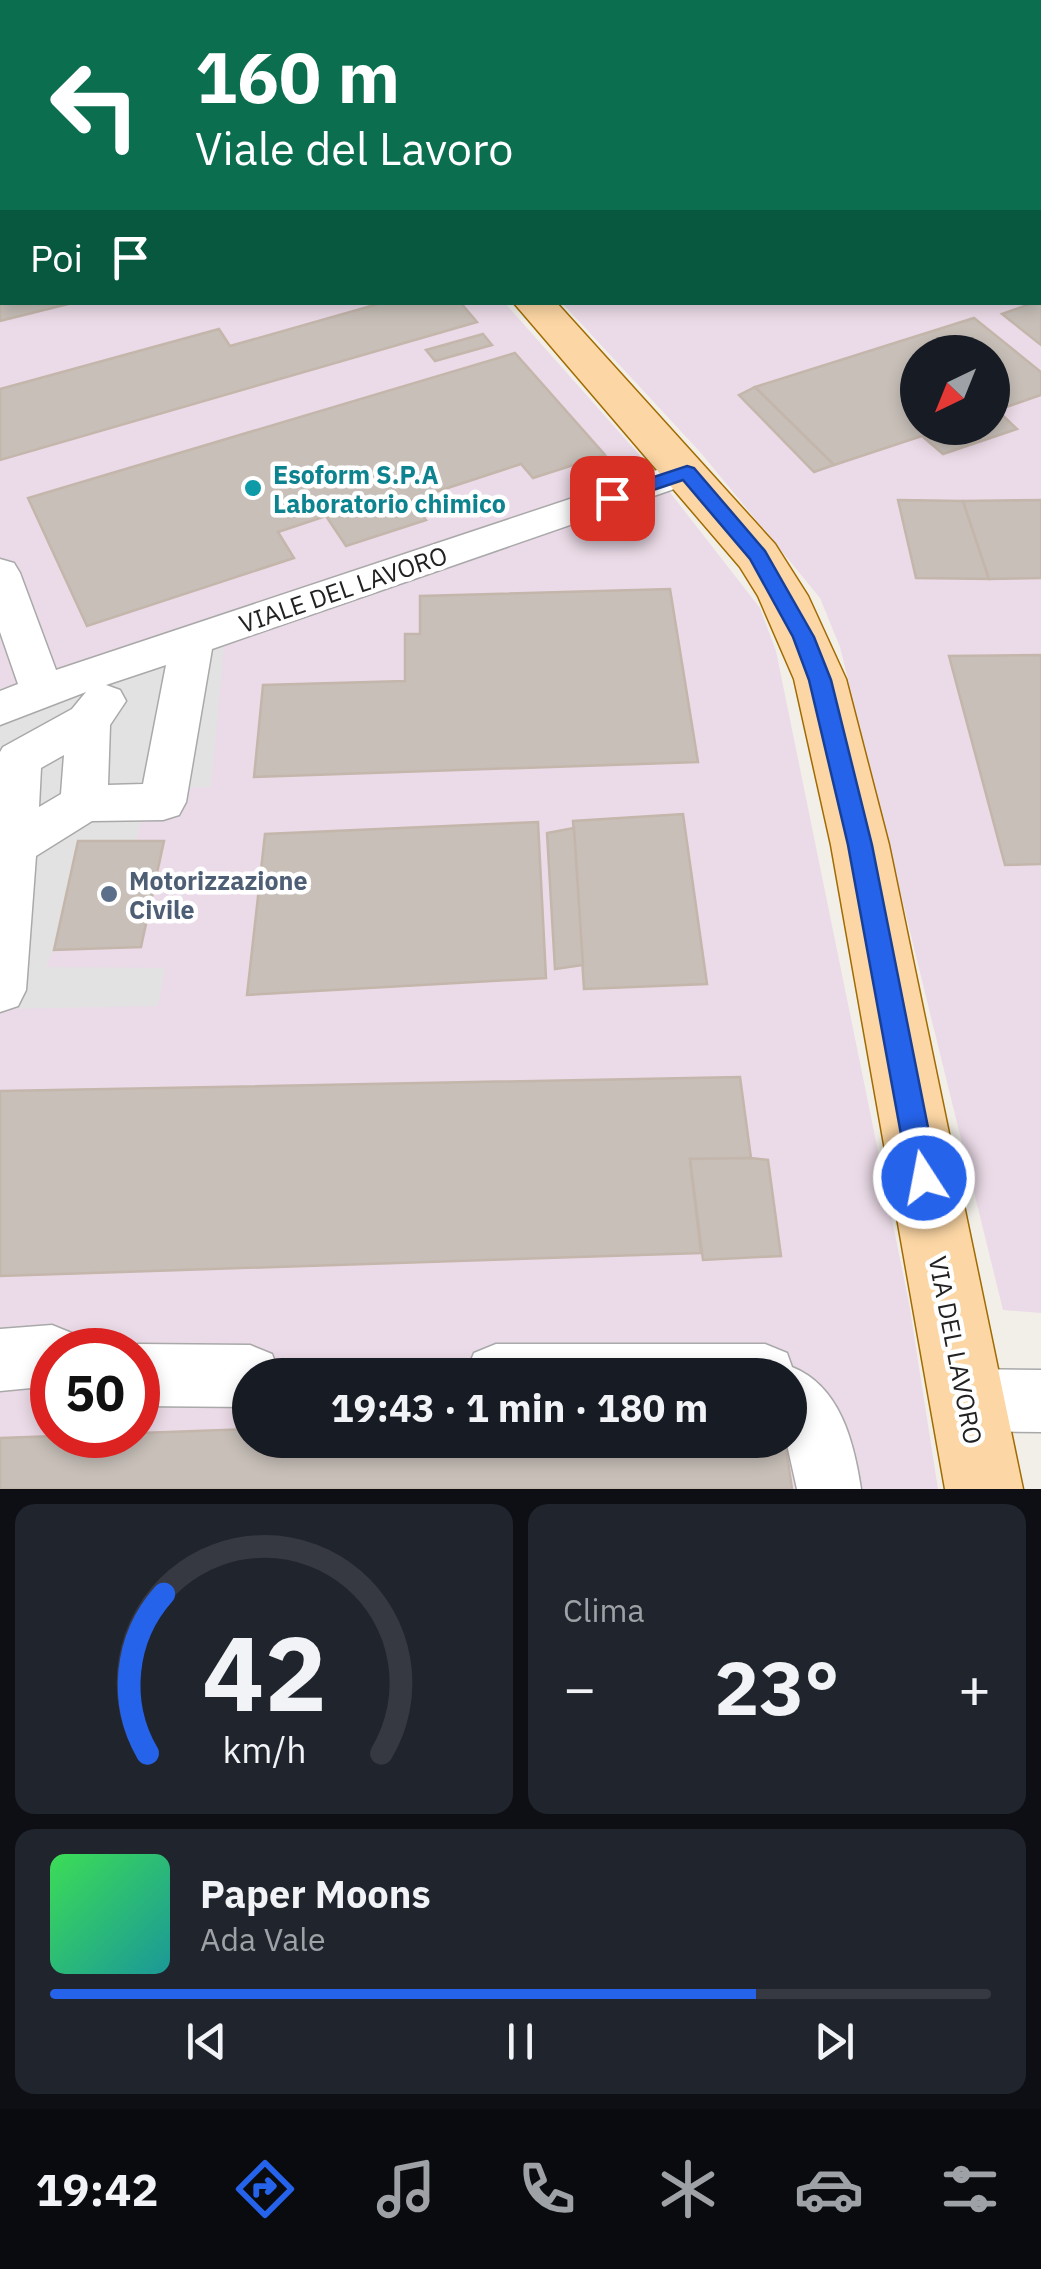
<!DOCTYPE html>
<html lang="it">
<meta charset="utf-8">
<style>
:root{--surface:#171b24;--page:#20242c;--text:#f1f3f6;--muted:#9ea1a6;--line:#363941;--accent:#2563eb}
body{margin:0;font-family:"IBM Plex Sans",sans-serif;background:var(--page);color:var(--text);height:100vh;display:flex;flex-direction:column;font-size:38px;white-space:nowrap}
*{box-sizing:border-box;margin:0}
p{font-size:32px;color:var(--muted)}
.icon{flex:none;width:55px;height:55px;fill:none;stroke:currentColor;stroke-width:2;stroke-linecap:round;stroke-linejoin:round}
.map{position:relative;height:1489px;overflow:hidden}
.drawer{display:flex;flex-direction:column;gap:15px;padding:15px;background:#0d0f14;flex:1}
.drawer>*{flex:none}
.hud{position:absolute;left:0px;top:0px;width:1042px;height:305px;box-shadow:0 5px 15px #0003;background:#0b6e4f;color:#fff;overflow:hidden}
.needle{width:65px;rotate:223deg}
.controls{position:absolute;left:900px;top:335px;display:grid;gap:20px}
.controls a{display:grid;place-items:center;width:110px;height:110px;border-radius:50%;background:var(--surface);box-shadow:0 5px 15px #0003;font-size:50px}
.speed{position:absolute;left:30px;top:1328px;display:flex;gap:20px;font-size:50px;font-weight:700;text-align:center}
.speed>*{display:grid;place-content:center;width:130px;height:130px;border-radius:50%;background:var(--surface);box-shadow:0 5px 15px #0003;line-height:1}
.speed .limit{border:15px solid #d22;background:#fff;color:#111}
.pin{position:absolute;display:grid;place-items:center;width:85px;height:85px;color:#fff;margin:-42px;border-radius:20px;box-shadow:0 5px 15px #0006}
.me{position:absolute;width:110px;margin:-55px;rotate:349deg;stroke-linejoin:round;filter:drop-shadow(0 0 8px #0008)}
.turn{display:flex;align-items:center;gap:35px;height:210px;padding:0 30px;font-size:45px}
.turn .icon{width:130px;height:130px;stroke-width:2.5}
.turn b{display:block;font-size:70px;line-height:85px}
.then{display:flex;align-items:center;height:95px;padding:0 30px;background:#0003;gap:20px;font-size:38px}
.big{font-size:75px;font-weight:700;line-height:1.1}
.drawer .tile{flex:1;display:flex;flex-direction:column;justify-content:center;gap:15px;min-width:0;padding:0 35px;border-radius:20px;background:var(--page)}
.drawer .dial{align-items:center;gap:0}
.dial svg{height:260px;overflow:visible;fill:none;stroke:var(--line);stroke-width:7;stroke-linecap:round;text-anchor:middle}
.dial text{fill:var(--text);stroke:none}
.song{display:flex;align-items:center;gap:30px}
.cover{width:120px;height:120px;border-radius:15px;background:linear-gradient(135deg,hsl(130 70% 55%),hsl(180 70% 35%))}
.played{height:10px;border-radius:5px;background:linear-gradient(90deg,var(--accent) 75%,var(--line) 75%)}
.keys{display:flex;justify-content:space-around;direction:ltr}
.heat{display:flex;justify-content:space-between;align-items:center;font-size:55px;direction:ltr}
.drawer .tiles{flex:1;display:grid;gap:15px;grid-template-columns:1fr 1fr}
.tile:last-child{grid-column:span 2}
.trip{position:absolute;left:232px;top:1358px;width:575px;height:100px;border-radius:50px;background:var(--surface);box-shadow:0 5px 15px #0003;font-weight:700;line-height:100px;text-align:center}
.tab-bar{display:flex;height:160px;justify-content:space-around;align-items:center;background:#090b0e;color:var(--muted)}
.tab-bar .icon{width:70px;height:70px}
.tab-bar .current{color:var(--accent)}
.tab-bar b{font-size:45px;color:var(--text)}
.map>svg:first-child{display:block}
.industrial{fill:#ebdbe8;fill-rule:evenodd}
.parking{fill:#e2e2e2}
.building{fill:#c7bfb8;stroke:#c4b6ab;stroke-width:2.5}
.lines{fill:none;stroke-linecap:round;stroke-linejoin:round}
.minor-casing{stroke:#a9a9a9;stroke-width:3}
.major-casing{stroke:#a06b00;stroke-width:3}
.minor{fill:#fff;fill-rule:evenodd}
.major{fill:#fcd6a4;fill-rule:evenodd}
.route{fill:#2563eb;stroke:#184099;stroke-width:2.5}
.culture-dot{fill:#0f9aa8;stroke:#fff;stroke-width:4}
.service-dot{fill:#5c6f8a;stroke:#fff;stroke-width:4}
.labels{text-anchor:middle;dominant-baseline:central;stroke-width:9;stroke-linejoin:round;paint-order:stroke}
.culture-label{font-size:25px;font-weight:bold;fill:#0d838f;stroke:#fff;text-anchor:start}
.street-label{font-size:25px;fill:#222;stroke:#fff}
.service-label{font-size:25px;font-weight:bold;fill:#4e5e75;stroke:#fff;text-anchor:start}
</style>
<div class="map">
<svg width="1041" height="1489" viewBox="0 0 1041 1489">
<rect width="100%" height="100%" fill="#f2efe9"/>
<g class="industrial">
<path d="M0 0 239 2H2V302L505 303 651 468 760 608 776 651 909 1303 938 1489H0ZM52 1350H138V1435H52ZM250 1375H790V1440H250Z"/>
<path d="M281 0H1041V1313L1003 1310 840 647 820 598 701 453 562 303 1040 302V2ZM918 352H992V428H918Z"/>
</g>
<path class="parking" d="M225 636 211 787 187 788 144 813 136 841H78L54 949 46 967 165 968 158 1006 0 1009V709Z"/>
<g class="building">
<path d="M49 0H192L193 2H38Z"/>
<path d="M483 0H905L909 2H486Z"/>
<path d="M0 211 2 302H76L0 321Z"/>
<path d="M1041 300V345L1002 314Z"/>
<path d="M385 302H460L477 322 0 460V389L219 329 230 346Z"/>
<path d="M974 318 1041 372V395L992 412V352H918V428H946L834 465 755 387Z"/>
<path d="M483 334 492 345 435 361 426 350Z"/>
<path d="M515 353 605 455 533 478 521 464 411 500 426 520 346 546 326 516 278 532 294 558 87 626 28 498Z"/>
<path d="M755 387 834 465 814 472 739 395Z"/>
<path d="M997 410 1017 429 943 454 922 436 946 428H992V412Z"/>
<path d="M898 500 963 501 989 579 916 578Z"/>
<path d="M1041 500V578L989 579 963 501Z"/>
<path d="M670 589 698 762 254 777 263 685 405 681V634H420V596Z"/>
<path d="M1041 655V864L1005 865 949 656Z"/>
<path d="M683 814 707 984 584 989 573 821Z"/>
<path d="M538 822 546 978 247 995 265 834Z"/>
<path d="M574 828 583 965 555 969 547 833Z"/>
<path d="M78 841H164L141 947 54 950Z"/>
<path d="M740 1077 751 1158 690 1159 701 1253 0 1276V1091Z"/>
<path d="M751 1158 768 1160 781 1256 703 1260 690 1159Z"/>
<path d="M250 1429V1440H785L792 1489H0V1438Z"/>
</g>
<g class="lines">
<defs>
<g id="minor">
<path d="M0 52 2 53V71H0Z"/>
<path d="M687 460 700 464 706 472 700 480 212 649 186 802 179 815 163 820 92 821 36 856 26 990 18 1006 0 1012V752L3 747 72 709 86 692 0 725V691L18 684 0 632V559L14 563 20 573 56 670ZM166 665 143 784 108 785 110 725 126 701 120 690 106 685ZM64 755 61 794 39 807 41 768Z"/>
<path d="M52 1325 74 1334 80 1350H52V1386L0 1391V1329Z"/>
<path d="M138 1344 250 1345 272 1354 280 1375H250V1407L138 1406V1350H124Z"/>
<path d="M496 1344H765L787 1353 792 1367C840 1386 854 1442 861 1489H797L786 1440H790V1375H465L474 1353Z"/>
<path d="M966 1369 1041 1370V1432L966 1431 944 1422 935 1400 944 1378Z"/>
</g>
<g id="major">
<path d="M242 0H275L277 2H244Z"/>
<path d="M513 302H556L775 544 808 596 846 679 889 845 1023 1489H945L831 845 794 679 758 596 740 567Z"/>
</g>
</defs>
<use href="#minor" class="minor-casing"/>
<use href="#major" class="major-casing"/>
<use href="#minor" class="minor"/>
<use href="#major" class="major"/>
</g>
<path class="route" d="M687 466 694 468 765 551 814 637 831 680 872 845 938 1178 934 1188 924 1191 913 1188 909 1178 848 845 809 680 793 637 750 559 683 480 612 504 602 498 605 493Z"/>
<circle class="culture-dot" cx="253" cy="488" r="10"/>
<circle class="service-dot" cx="109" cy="894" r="10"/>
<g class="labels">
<g class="culture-label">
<text x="273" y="474">Esoform S.P.A<tspan x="273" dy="29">Laboratorio chimico</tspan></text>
</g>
<g class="street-label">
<text transform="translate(343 589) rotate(-19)">VIALE DEL LAVORO</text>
<text transform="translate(956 1350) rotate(79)">VIA DEL LAVORO</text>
</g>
<g class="service-label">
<text x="129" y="880">Motorizzazione<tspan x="129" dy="29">Civile</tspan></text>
</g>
</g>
</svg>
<div class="controls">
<a><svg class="needle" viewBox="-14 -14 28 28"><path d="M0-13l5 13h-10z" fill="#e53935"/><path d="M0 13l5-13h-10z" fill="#9ea1a6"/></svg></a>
</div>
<div class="speed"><div class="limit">50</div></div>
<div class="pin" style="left:612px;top:498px;background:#d93025"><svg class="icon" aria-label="arrive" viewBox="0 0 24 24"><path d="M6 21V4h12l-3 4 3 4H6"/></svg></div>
<svg class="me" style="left:924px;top:1178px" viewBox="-20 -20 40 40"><circle r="17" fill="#2563eb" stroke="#fff" stroke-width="3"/><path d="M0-11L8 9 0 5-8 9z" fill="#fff"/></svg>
<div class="trip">19:43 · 1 min · 180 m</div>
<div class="hud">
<div class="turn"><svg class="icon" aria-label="left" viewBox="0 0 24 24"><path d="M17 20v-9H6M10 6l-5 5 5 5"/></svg><div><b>160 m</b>Viale del Lavoro</div></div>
<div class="then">Poi<svg class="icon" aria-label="arrive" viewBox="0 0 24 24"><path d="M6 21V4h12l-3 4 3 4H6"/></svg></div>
</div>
</div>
<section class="drawer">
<div class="tiles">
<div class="tile dial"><svg viewBox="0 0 100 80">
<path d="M14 69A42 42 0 1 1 86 69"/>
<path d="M14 69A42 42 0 0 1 19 20" stroke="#2563eb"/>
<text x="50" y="56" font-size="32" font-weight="700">42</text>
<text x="50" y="72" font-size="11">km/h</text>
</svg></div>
<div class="tile"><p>Clima</p>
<div class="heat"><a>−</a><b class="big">23°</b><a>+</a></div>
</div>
<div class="tile">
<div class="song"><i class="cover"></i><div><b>Paper Moons</b><p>Ada Vale</p></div></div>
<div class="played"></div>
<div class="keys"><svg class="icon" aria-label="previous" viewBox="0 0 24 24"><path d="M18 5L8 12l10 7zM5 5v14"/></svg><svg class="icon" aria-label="pause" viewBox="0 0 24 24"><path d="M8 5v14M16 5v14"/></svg><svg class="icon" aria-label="next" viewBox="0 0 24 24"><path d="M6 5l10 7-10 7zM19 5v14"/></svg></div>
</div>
</div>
</section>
<nav class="tab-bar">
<b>19:42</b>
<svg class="icon current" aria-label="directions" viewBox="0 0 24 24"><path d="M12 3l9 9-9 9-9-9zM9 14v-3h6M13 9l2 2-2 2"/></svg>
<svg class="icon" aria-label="music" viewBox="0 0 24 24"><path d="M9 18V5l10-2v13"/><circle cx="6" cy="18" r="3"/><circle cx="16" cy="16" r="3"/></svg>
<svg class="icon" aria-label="phone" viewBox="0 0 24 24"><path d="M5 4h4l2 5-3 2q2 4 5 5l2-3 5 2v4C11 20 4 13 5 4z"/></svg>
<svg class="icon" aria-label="climate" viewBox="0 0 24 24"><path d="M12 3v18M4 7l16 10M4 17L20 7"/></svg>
<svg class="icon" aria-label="car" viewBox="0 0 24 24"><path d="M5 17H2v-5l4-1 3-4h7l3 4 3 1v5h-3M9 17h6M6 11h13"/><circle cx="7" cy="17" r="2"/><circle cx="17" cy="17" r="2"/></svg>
<svg class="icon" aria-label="filters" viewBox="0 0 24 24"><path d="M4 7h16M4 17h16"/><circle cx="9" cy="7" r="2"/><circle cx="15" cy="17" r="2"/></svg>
</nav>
